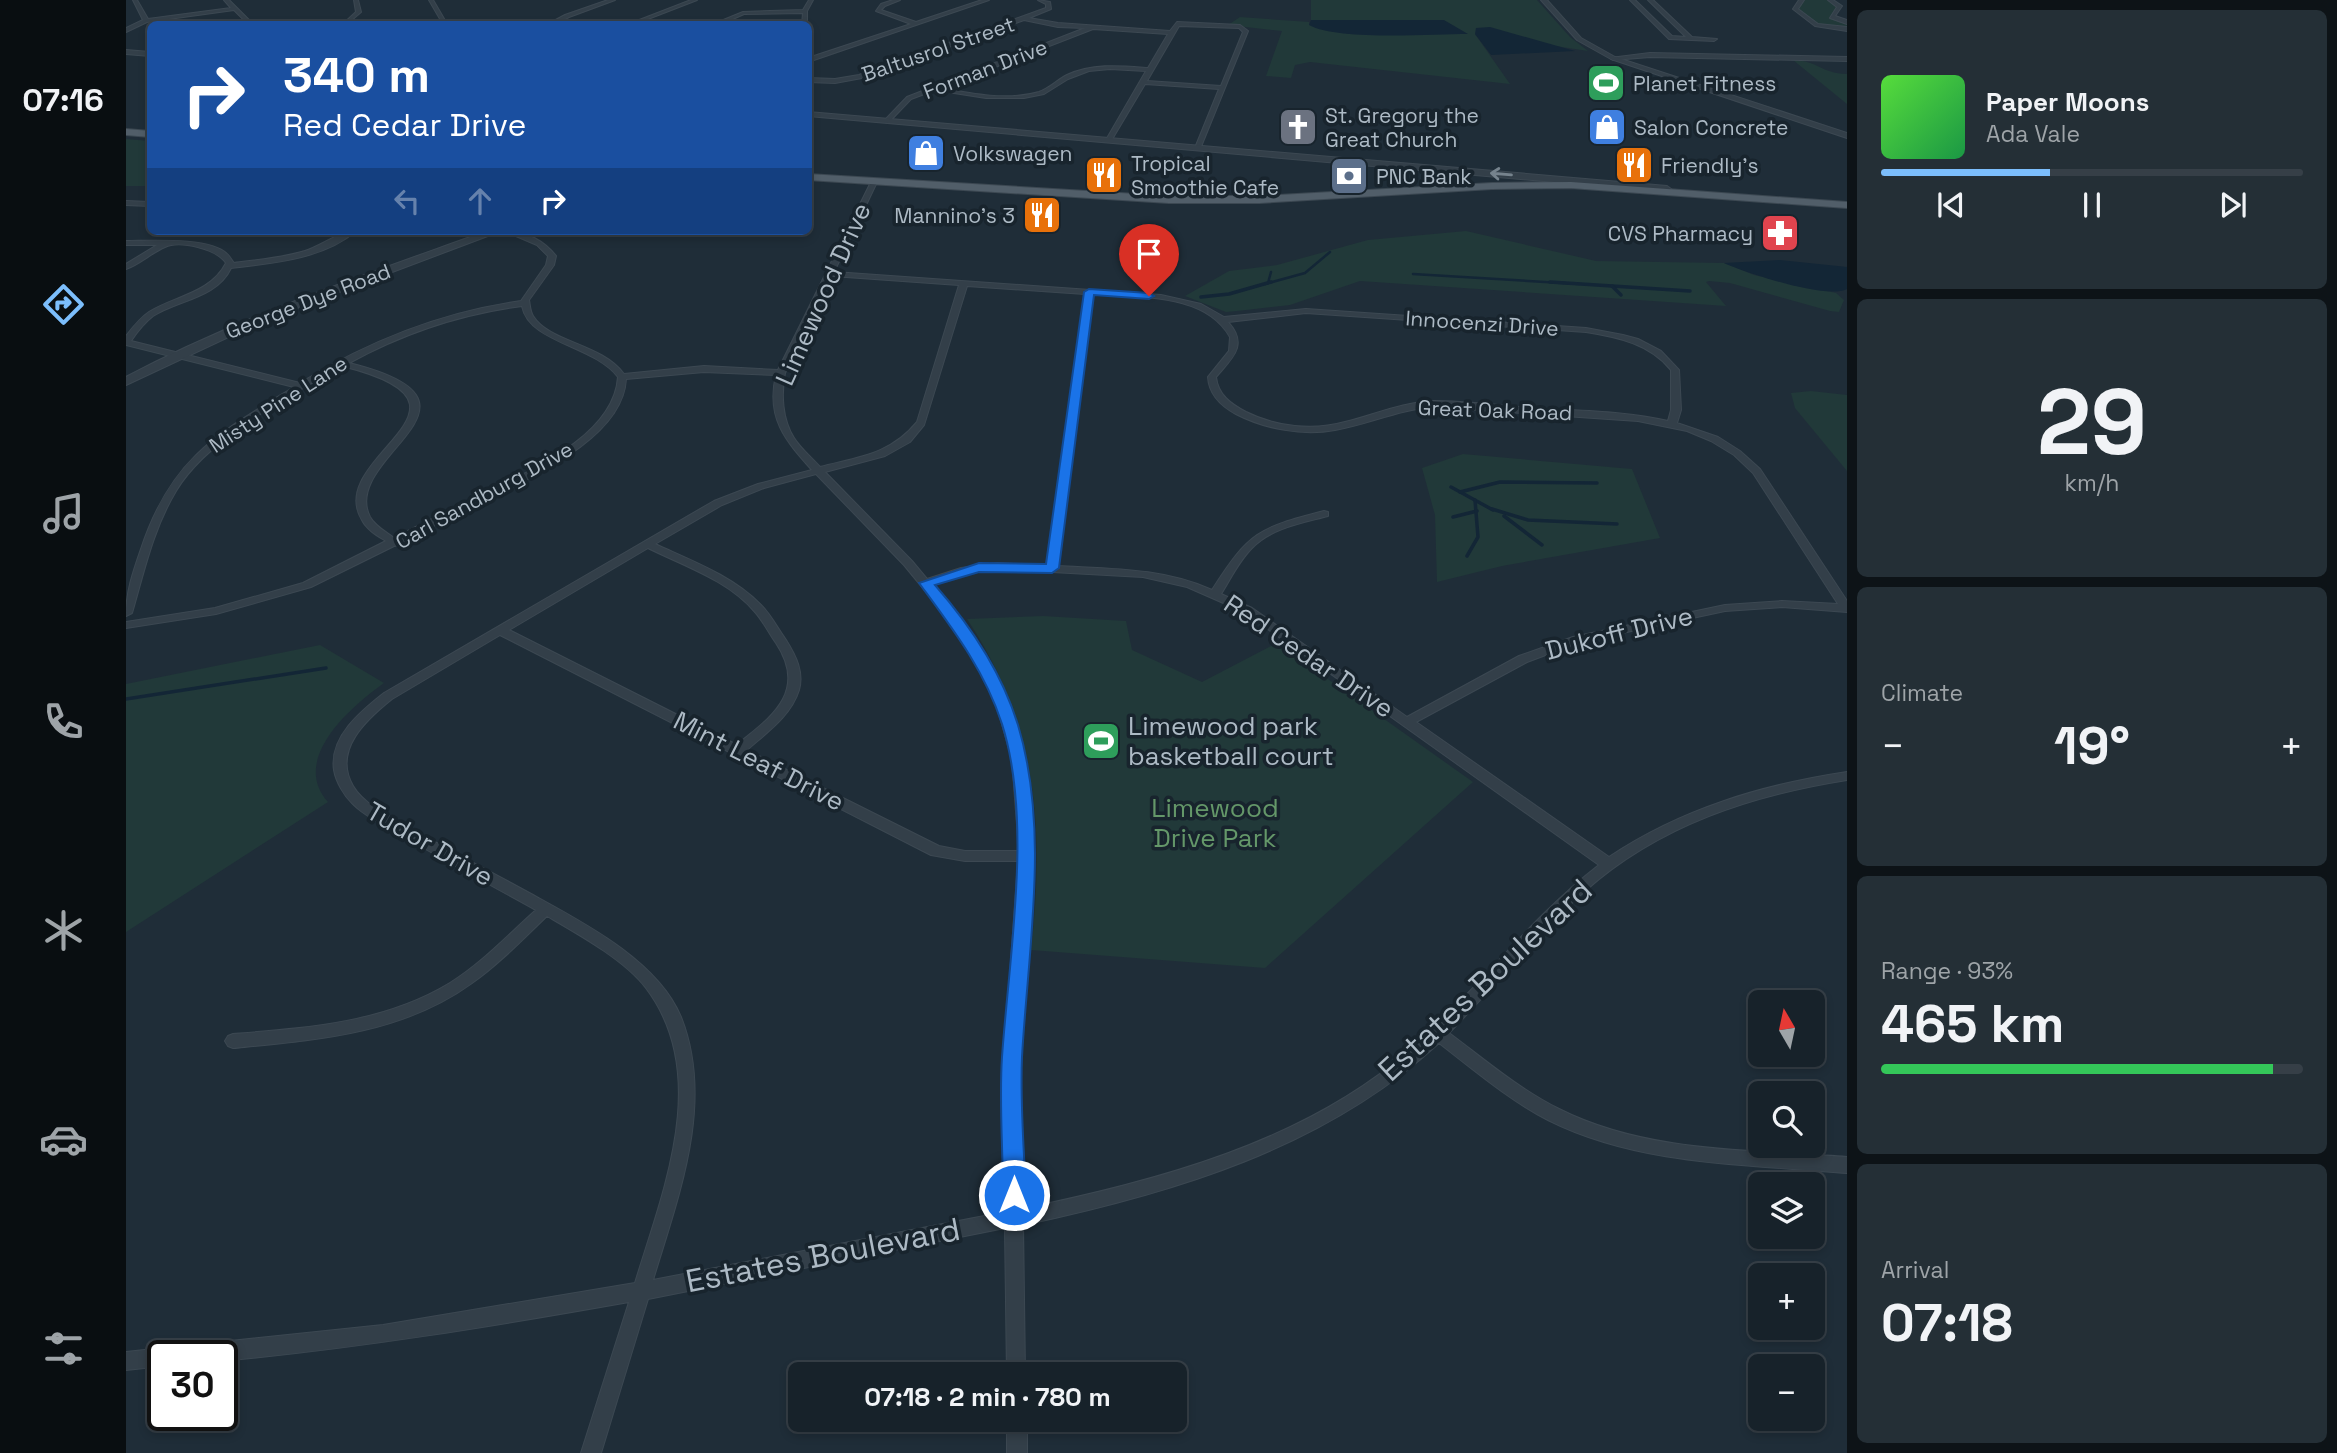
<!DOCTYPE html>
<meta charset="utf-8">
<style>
:root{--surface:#17222a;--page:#242f36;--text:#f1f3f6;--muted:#9ea4a8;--line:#363f47;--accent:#7cbefc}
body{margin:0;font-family:"Space Grotesk",sans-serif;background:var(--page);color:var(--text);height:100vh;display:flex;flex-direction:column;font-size:26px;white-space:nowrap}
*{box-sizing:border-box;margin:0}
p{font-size:23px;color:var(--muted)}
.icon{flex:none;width:38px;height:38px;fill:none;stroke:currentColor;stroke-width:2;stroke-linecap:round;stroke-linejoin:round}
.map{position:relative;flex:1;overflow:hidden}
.sheet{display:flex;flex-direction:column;gap:10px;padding:10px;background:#0d1317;width:490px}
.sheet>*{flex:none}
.guide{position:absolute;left:21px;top:21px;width:665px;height:214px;border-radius:10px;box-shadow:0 4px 10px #0003,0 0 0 2px var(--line);background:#1a4fa0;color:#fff;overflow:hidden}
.needle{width:46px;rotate:351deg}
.controls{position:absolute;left:1622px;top:990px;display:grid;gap:14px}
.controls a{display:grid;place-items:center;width:77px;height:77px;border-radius:10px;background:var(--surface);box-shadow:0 4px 10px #0003,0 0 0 2px var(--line);font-size:35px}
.speed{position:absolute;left:21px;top:1340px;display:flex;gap:14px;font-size:35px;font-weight:700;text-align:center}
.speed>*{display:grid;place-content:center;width:91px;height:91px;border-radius:50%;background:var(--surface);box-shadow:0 4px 10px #0003,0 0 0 2px var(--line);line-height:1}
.speed .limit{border:4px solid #111;border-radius:10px;background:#fff;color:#111}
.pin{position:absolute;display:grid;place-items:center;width:60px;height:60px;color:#fff;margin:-72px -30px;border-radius:50% 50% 50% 0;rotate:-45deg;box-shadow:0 0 7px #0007}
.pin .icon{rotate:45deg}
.me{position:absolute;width:77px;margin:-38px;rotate:0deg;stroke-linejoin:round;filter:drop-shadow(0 0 5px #0008)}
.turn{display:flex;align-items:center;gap:24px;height:147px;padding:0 21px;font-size:32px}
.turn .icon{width:91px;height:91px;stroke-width:2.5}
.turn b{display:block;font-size:49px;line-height:60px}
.lanes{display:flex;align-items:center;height:66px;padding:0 21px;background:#0003;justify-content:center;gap:35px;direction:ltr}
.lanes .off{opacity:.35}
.big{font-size:52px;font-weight:600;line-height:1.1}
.sheet .tile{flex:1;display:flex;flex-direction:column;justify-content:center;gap:10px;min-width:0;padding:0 24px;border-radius:10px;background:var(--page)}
.sheet .dial{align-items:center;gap:0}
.dial b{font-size:91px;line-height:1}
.song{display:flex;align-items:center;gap:21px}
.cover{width:84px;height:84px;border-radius:10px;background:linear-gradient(135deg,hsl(110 70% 55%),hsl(140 70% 35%))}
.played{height:7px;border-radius:4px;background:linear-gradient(90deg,var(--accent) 40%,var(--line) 40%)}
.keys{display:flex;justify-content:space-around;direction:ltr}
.heat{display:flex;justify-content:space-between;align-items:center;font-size:38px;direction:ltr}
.charge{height:10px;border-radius:5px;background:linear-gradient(90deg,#34c759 93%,var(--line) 0)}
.trip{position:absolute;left:662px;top:1362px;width:399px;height:70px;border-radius:10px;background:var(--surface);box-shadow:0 4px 10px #0003,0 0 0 2px var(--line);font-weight:600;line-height:70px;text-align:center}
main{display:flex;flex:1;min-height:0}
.tab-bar{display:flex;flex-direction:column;width:126px;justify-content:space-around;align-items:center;background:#090e11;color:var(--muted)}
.tab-bar .icon{width:49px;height:49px}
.tab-bar .active{color:var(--accent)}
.tab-bar b{font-size:32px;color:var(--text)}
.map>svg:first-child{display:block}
.green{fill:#213939}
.water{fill:#132636}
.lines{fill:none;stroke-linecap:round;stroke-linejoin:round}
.stream-far1{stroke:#132636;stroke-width:2.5}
.stream{stroke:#132636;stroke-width:3.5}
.minor-casing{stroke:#3c4852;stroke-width:2}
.tertiary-casing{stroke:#3c4852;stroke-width:2}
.primary-casing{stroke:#3c4852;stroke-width:2}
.minor{fill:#333f49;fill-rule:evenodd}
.tertiary{fill:#333f49;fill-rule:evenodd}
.primary{fill:#515e69;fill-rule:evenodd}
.oneway{stroke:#76838d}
.route{fill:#1a73e8;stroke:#114b97;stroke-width:2}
.labels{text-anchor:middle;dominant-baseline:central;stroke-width:7;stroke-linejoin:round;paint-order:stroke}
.far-street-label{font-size:21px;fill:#adbac5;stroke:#18242d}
.far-poi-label{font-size:21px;fill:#adbac5;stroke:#18242d;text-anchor:start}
.street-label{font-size:26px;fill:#adbac5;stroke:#18242d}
.poi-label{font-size:26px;fill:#adbac5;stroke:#18242d;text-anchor:start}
.park-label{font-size:26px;fill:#649769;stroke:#18242d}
.near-street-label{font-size:32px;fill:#adbac5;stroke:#18242d}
</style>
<main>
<nav class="tab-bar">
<b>07:16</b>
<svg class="icon active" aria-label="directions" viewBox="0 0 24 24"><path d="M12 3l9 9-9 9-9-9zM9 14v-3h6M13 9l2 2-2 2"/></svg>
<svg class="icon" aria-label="music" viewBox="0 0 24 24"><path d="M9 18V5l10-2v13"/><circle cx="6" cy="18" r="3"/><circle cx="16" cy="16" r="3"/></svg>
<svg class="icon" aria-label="phone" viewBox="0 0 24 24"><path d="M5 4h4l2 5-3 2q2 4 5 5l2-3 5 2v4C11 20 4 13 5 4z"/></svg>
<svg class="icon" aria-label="climate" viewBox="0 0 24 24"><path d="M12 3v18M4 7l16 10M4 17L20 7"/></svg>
<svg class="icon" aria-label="car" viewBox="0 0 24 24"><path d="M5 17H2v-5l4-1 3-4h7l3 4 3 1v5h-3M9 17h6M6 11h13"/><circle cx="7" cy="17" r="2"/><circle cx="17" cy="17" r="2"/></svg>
<svg class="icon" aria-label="filters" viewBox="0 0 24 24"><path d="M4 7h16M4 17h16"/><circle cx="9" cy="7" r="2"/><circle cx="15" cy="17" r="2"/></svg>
</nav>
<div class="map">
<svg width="1721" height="1453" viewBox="0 0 1721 1453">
<rect width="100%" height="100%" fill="#1f2d38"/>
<g class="green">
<path d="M1185 0H1411L1444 37 1462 51 1349 34 1384 84 1184 62 1169 65 1165 78 1140 76 1156 31 1102 25 1114 17 1183 22V25L1318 20H1185Z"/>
<path d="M1676 0H1704L1714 4 1706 17 1721 22V29L1686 23 1669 10Z"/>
<path d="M1667 60C1693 61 1694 73 1721 74V104Z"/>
<path d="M0 139 24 141V186H0Z"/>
<path d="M1340 231 1470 261 1598 263 1628 275 1710 293 1718 300 1713 312 1704 311 1604 283 1583 281 1580 282 1600 306 1234 281 1164 305 1111 311 1100 312 1059 296 1103 271 1151 265 1242 240Z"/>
<path d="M1685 391 1721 395V471L1669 408 1665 393Z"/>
<path d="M1337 454 1506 469 1534 538 1376 566 1311 582 1309 515 1296 468Z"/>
<path d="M917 616 1000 621 1006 650 1076 682 1151 643 1347 782 1139 968 905 950C919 827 911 725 841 619Z"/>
<path d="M194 645 258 683C227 705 163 759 202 802L0 932V684Z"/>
</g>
<g class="water">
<path d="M1185 20H1318L1342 34C1305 34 1212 41 1183 25Z"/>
<path d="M1364 27 1449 51 1365 55 1349 34 1350 28Z"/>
<path d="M1654 260 1721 267V289C1700 300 1621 273 1598 263Z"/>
</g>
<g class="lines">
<g class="stream-far1">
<path d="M1287 274 1453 284"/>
<path d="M1142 283 1145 272"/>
<path d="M1139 284 1179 273 1204 252"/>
</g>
<g class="stream">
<path d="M1424 282 1564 291"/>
<path d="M1486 286 1495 295"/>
<path d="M1075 297 1103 294 1145 282"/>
<path d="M1325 487 1367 510"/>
<path d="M1334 492 1374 482 1471 483"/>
<path d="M1366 509 1402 520 1491 524"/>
<path d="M1378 516 1416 545"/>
<path d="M1327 517 1351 511"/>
<path d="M1341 556 1352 537 1349 500"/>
<path d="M0 699 200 668"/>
</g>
<defs>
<g id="minor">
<path d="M7 0H11L22 19 105 8 98 0H103L127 24H122L108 10 21 22 0 32V28L17 20Z"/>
<path d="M228 0H232L235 12 221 24H217L230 12Z"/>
<path d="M303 0H307L321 24H317Z"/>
<path d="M482 0H489L443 17 430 24H365L426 22 439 15Z"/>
<path d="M565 0H571L509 24H503Z"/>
<path d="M683 0H687L681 11V24H676L677 13 618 14 600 22 595 21 617 12 677 10Z"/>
<path d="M767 0H774L759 6 755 10 790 22 856 0H863L682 62V58L785 24 750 11 755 4Z"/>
<path d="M912 0 924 2 925 9 903 18 932 23 1044 31 1051 22 1114 25 1122 31 1074 149 1069 148 1093 89 1019 84 985 141 980 140 1020 71 984 69 963 71 942 79 918 94 898 98H860L809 90 785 99 763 122 758 121 781 97 959 28 932 27 898 20 736 78 709 83 682 82V78L709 79 733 75 920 8V4ZM1053 26 1113 28 1117 32 1095 86 1021 81ZM967 29 1042 34 1022 68C995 66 967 63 941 75 931 80 924 88 913 92 882 101 846 94 815 88Z"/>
<path d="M1504 0H1509L1546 36 1560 37 1522 0H1527L1566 37 1591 39 1588 41 1543 39Z"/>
<path d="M1673 0H1678L1672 9 1692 24 1721 27V31L1689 26 1667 9Z"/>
<path d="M1702 0H1707L1716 6 1709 16 1721 20V24L1704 18 1711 7Z"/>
<path d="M1524 53 1721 57V61L1524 57 1487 60 1484 58Z"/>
<path d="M748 180 751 182 708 272 1035 295 1075 304 1098 317 1180 309 1460 328 1497 335 1512 339 1535 351 1553 370 1555 410 1551 423 1592 437 1614 451 1634 469 1721 601V612L1656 607 1599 611 1454 642 1401 662 1290 722 1483 857C1555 809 1635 785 1721 772V780C1626 795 1533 825 1459 891 1410 934 1369 986 1323 1033 1359 1060 1393 1089 1433 1109 1520 1153 1626 1150 1721 1157V1173C1621 1164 1514 1166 1422 1120 1383 1100 1348 1070 1313 1043 1197 1149 1047 1193 897 1225L899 1374H881L879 1228 522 1299 475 1453H455L503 1302C368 1326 233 1348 96 1361V1356H37V1366L0 1370V1352L37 1348 41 1349 48 1347 257 1325 509 1283C537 1191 586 1075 520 988 499 960 452 934 421 916 397 939 373 964 346 983 276 1034 190 1040 107 1048L102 1046 99 1041 102 1036 107 1034C182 1028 258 1023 324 983 356 963 382 935 410 910 363 884 316 859 270 832 256 824 237 815 226 803 218 795 210 782 208 770 203 737 235 711 258 693L588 501 632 484 686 470C659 440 640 418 650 375L578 372 500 379C497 438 405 477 360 500 331 514 303 528 274 543L273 545 268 546 185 587 90 614 0 628V622L89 608 177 583 260 541C252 536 241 530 236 520 197 456 377 406 216 366 164 395 81 439 50 491 27 529 18 572 6 613L0 616C0 592 7 572 15 549 45 458 91 434 168 387L0 345V336C7 327 14 318 23 312 49 296 85 293 100 263 91 249 54 240 39 247 25 253 14 264 0 269V264L31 245H0V241C24 241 84 237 101 254 102 254 107 262 108 263 131 260 156 258 179 251 195 246 214 231 230 231 197 259 147 263 105 268 91 298 52 300 27 316 18 323 11 332 5 341L174 383C243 341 315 312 395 301L420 265 422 256 411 245 378 231C399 231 417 240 430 256L428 265 403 300C404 305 404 311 407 316 424 343 475 343 498 374L578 366 652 370 745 182ZM706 276 833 285 791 422C764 455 732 457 694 467 686 458 675 449 668 438 656 419 655 394 659 373ZM841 286 959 294 921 566 871 563 835 568 801 579 786 561 699 472 759 456 784 442 798 425ZM967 294C1011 298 1079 292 1104 337L1103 351 1082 377C1083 394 1095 406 1110 414 1139 429 1177 436 1209 430 1243 424 1274 409 1309 407L1512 421 1561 431 1585 441 1608 455 1627 473 1712 604 1656 601 1599 605 1447 637 1393 656 1281 717 1126 608 1095 594C1105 578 1113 561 1126 548 1145 528 1176 523 1202 516V512L1198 511C1132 528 1123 532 1086 590 1038 568 984 569 932 566ZM396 306C403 343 468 345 492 377 488 437 401 472 355 495 326 509 297 523 268 538 260 532 249 526 244 517 213 456 385 403 223 363 278 333 334 314 396 306ZM1180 313 1460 332C1492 337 1524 344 1545 370V410L1542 421C1499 411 1453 411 1409 408 1376 406 1341 401 1308 401 1277 402 1248 415 1219 422 1187 431 1150 427 1120 412 1105 404 1092 395 1090 377 1106 358 1123 345 1102 322ZM690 474 778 565 838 638 867 693 886 759 893 851H839L813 846 621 750C640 733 665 716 673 690 678 672 670 656 660 640 652 629 645 615 635 605 607 576 566 561 529 544L596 505 638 488ZM522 548C558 566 602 580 629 612 637 621 643 633 650 643 662 661 667 680 657 699 647 718 627 731 611 745L383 630ZM871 569 1017 577 1061 587 1118 612 1473 865C1403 919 1350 992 1284 1050 1177 1143 1033 1180 896 1209 896 1159 893 1110 894 1060 897 938 925 812 879 694 863 652 834 618 806 585L837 574ZM374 635 805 855 839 861H892L878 1061 879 1212 527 1280C552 1197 589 1103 555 1017 532 961 458 923 407 895 367 873 326 852 286 829 266 818 239 806 227 786 206 750 241 719 266 699Z"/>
<path d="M0 201 24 202V206L0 205Z"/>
<rect x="881" y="1419" width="20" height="34"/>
</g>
<g id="tertiary">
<path d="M1415 0H1421L1455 38 1489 57 1721 133V138L1485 59 1451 40Z"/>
<path d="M0 50 24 52V56L0 54Z"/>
<path d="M682 112 1541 186 1545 189 1541 192 682 116Z"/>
<path d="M361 231H375L139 320 0 385V377C115 316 239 275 361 231Z"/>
</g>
<g id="primary">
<path d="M0 129 24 131V137L0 135Z"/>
<path d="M682 174 1043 196H1133L1366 183 1445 182 1721 202V208L1445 188 1366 189 1133 203H1043L682 180Z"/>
</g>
</defs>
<use href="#minor" class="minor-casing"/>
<use href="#tertiary" class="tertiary-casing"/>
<use href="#primary" class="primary-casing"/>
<use href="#minor" class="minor"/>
<use href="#tertiary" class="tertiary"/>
<use href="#primary" class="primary"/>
</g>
<defs><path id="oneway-shaft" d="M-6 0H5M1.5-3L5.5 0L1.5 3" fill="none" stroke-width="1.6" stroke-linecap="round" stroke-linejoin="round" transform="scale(1.75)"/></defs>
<use class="oneway" href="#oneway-shaft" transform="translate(1375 174) rotate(-175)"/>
<path class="route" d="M963 289 1023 293 1028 296 1023 299 968 295 933 568 926 573 853 572 809 585C845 626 876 673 892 725 924 831 902 949 896 1057 894 1103 898 1149 900 1195L896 1202 888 1205 881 1202 877 1195C877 1149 873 1102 876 1057 883 955 907 822 876 724 858 669 826 628 793 583L853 563 920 564 958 292Z"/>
<defs>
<symbol id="stadium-square" viewBox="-11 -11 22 22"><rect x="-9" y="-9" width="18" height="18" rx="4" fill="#2e9e5b" stroke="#18242d"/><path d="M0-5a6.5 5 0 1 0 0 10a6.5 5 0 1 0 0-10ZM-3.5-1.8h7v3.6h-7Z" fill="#fff"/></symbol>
<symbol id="church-square" viewBox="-11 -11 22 22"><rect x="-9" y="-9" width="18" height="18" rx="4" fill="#6b7280" stroke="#18242d"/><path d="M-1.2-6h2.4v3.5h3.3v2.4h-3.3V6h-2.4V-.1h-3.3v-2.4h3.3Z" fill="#fff"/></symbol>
<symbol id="shop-square" viewBox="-11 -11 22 22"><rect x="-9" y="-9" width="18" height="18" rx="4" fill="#3f7fe0" stroke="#18242d"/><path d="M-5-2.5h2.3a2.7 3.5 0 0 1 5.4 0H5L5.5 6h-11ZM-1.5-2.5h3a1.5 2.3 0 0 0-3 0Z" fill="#fff"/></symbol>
<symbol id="restaurant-square" viewBox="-11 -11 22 22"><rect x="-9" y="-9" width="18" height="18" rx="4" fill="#e8710a" stroke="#18242d"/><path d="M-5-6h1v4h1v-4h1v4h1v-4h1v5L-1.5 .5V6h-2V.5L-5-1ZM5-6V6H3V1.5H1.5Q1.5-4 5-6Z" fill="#fff"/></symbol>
<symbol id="bank-square" viewBox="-11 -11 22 22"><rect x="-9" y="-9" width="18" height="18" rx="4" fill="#5c6f8a" stroke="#18242d"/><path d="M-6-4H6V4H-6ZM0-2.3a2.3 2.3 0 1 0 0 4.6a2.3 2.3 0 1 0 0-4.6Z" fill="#fff"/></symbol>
<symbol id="pharmacy-square" viewBox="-11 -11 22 22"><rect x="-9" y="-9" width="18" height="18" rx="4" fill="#e0444e" stroke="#18242d"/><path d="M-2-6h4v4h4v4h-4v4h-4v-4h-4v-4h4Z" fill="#fff"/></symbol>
</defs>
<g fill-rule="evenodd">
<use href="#stadium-square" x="1458" y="61" width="44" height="44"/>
<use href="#church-square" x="1150" y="105" width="44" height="44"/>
<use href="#shop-square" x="1459" y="105" width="44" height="44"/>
<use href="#shop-square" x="778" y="131" width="44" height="44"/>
<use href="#restaurant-square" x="1486" y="143" width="44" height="44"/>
<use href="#restaurant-square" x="956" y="153" width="44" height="44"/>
<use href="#bank-square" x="1201" y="154" width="44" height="44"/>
<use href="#restaurant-square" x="894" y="193" width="44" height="44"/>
<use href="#pharmacy-square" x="1632" y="211" width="44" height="44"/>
<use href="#stadium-square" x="953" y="719" width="44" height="44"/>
</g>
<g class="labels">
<g class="far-street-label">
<text transform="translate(812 49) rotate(-19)">Baltusrol Street</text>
<text transform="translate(859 69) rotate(-21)">Forman Drive</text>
<text transform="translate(182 301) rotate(-21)">George Dye Road</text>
<text transform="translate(1356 323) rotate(4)">Innocenzi Drive</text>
<text transform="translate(152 404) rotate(-33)">Misty Pine Lane</text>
<text transform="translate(1369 410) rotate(2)">Great Oak Road</text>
<text transform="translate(358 495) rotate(-29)">Carl Sandburg Drive</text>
</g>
<g class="far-poi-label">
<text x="1507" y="83">Planet Fitness</text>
<text x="1199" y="115">St. Gregory the<tspan x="1199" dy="24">Great Church</tspan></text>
<text x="1508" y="127">Salon Concrete</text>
<text x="827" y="153">Volkswagen</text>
<text x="1005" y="163">Tropical<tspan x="1005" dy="24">Smoothie Cafe</tspan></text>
<text x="1535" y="165">Friendly's</text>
<text x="1250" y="176">PNC Bank</text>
<text x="889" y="215" text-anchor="end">Mannino's 3</text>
<text x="1627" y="233" text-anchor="end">CVS Pharmacy</text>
</g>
<g class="street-label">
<text transform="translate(697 294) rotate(-66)">Limewood Drive</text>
<text transform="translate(1493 633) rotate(-14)">Dukoff Drive</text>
<text transform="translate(1183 656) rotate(34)">Red Cedar Drive</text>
<text transform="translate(633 761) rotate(27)">Mint Leaf Drive</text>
<text transform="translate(304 844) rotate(30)">Tudor Drive</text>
</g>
<g class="poi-label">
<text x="1002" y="726">Limewood park<tspan x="1002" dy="30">basketball court</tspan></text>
</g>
<g class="park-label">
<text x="1089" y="808">Limewood<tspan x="1089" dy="30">Drive Park</tspan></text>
</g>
<g class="near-street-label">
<text transform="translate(1359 980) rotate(-43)">Estates Boulevard</text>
<text transform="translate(697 1255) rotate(-11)">Estates Boulevard</text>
</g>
</g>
</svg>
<div class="controls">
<a><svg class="needle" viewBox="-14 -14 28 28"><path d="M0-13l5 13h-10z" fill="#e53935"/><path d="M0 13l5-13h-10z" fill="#9ea4a8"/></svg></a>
<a><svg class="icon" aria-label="search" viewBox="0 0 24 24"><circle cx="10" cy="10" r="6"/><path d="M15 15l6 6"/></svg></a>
<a><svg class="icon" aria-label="layers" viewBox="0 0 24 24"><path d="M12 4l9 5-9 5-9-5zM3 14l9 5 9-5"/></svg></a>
<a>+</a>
<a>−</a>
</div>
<div class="speed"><div class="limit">30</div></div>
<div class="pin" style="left:1023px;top:296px;background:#d93025"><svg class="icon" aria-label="arrive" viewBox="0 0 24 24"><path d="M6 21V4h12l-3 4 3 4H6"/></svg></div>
<svg class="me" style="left:888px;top:1195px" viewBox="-20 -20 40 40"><circle r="17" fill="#1a73e8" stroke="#fff" stroke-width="3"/><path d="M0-11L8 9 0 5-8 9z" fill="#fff"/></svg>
<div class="trip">07:18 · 2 min · 780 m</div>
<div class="guide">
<div class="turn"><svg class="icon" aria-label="right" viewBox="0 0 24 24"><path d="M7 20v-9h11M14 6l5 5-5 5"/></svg><div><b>340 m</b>Red Cedar Drive</div></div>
<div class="lanes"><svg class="icon off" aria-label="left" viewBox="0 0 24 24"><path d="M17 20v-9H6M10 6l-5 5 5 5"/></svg><svg class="icon off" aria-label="ahead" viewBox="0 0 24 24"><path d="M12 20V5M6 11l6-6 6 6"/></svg><svg class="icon" aria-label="right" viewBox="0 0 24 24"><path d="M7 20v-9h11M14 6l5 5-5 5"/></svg></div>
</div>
</div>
<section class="sheet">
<div class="tile">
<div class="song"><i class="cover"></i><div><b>Paper Moons</b><p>Ada Vale</p></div></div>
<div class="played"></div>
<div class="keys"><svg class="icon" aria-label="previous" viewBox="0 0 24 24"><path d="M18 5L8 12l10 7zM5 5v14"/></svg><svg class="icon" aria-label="pause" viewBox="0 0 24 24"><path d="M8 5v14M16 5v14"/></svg><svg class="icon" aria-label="next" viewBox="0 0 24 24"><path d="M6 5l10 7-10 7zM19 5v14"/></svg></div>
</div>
<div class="tile dial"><b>29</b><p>km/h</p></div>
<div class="tile"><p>Climate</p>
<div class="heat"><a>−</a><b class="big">19°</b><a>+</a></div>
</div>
<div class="tile"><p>Range · 93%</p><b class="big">465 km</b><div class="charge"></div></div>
<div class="tile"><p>Arrival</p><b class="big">07:18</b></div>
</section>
</main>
